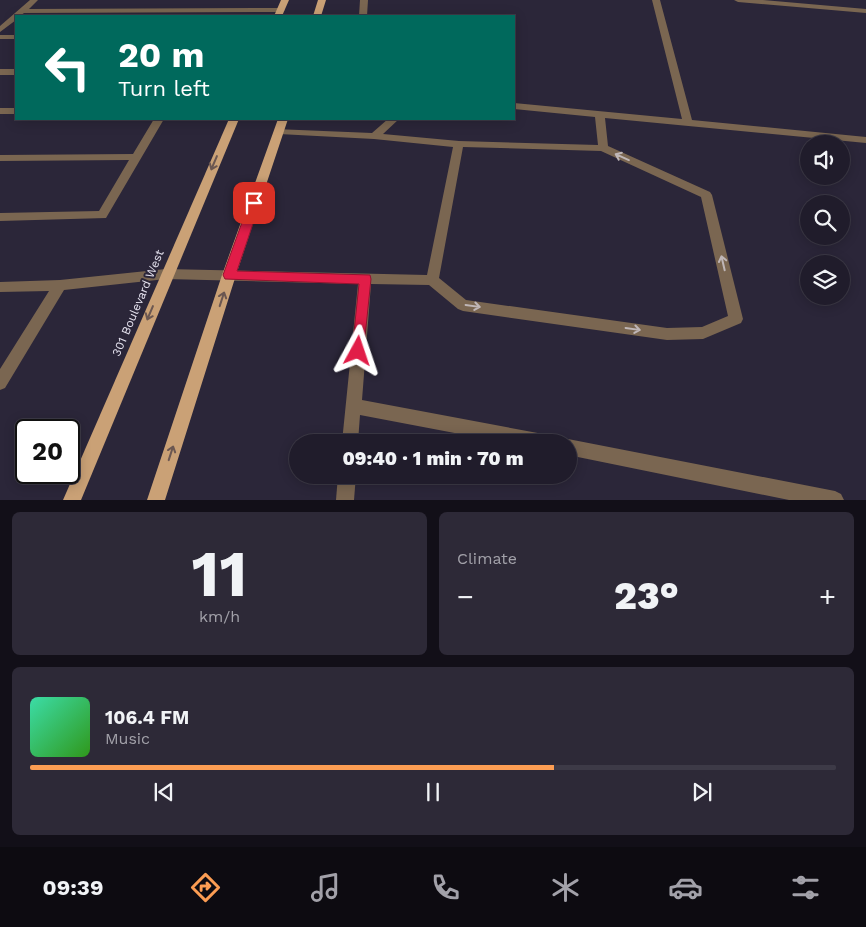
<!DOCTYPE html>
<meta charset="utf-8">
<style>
:root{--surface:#201c2b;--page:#2d2937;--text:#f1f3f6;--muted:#a2a1a9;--line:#3d3a47;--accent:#fc9d53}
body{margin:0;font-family:"Work Sans",sans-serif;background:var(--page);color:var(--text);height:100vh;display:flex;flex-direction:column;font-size:19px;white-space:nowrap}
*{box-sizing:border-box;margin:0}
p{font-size:16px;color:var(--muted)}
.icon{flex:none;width:28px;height:28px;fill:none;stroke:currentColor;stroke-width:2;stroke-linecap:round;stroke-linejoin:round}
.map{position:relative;height:500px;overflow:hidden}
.drawer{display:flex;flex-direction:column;gap:12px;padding:12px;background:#120f18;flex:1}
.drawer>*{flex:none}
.hud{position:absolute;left:15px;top:15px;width:500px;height:105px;border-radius:0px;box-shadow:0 2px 12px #0003,0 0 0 1px var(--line);background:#00695c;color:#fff;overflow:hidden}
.fabs{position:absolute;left:800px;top:135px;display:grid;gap:10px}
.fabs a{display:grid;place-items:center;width:50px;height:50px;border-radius:50%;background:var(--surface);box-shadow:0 2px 12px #0003,0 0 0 1px var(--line);font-size:25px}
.speed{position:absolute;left:15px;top:419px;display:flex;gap:10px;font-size:25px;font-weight:700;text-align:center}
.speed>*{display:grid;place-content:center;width:65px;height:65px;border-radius:50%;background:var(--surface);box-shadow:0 2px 12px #0003,0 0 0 1px var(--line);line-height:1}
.speed .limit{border:2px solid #111;border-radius:8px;background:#fff;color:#111}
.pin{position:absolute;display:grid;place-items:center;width:42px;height:42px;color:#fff;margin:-21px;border-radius:10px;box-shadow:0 2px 8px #0006}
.me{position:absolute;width:55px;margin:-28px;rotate:5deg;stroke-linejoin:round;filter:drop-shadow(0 0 4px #0008)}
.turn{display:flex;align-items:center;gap:18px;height:105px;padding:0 20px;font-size:22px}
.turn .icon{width:65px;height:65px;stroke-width:2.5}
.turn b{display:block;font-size:35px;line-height:42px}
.big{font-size:38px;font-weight:800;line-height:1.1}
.drawer .widget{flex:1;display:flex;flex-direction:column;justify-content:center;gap:8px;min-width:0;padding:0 18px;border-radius:8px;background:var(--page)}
.drawer .dial{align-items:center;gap:0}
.dial b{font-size:65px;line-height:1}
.song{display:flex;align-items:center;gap:15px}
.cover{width:60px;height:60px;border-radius:8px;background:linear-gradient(135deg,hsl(160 70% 55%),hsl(110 70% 35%))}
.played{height:5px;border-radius:2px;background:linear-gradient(90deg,var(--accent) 65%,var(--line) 65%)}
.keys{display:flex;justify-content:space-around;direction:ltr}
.heat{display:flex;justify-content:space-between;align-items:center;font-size:28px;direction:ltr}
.drawer .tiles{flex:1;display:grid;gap:12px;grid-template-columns:1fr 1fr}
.widget:last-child{grid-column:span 2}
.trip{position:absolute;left:289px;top:434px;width:288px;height:50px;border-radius:25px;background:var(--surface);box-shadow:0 2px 12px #0003,0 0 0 1px var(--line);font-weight:800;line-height:50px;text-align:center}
.menu{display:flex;height:80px;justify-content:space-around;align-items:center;background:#0d0b11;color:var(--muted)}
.menu .icon{width:35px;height:35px}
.menu .on{color:var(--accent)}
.menu b{font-size:22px;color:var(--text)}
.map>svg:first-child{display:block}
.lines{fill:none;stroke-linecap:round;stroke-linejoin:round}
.minor{fill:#7a6651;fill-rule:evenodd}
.major{fill:#caa176;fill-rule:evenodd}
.oneway{stroke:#bfb6b7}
.oneway2{stroke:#6b5751}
.route{fill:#e11d48;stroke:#92132f}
.labels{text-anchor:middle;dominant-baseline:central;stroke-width:4;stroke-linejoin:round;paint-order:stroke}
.street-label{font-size:12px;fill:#e4e1ee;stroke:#2b2639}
</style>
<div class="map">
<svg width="866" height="500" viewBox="0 0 866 500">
<rect width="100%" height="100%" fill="#2b2639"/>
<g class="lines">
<g class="minor">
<path d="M30 0H38L29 9 281 8 285 10 281 12 24 13 20 16H16V20L0 32V26Z"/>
<path d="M360 0H368L367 16H359Z"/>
<path d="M652 0H660L692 120 866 137V143L605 118 608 146 710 192 712 195 743 319 741 323 703 339 667 340 463 311 458 309 429 285 371 284 362 400 543 434 549 436 551 442H502L360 415 358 442H342L358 284 166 279 64 290 5 388 0 390V369L49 291 0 292V282L60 280 166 269 427 275 453 147 374 139 279 134 275 133V129L372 133 388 119H399L383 134 459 141 598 145 595 117 514 109V103L682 119ZM463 147 601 151 701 197 728 316 702 327 667 328 466 300 439 278Z"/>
<path d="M734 0H763L866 9V13L738 2Z"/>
<rect x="0" y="35" width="16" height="4"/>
<rect x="0" y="69" width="16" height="6"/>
<rect x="0" y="108" width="16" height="6"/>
<path d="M154 119H164L106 218 0 221V213L99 211 129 160 0 161V155L133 154Z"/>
<path d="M568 439 835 491 841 494 844 500H789L568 455V442H562Z"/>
<path d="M338 475H356L354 500H336Z"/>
</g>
<g class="major">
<path d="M281 0H289L282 16H274Z"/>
<path d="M318 0H326L321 16H313Z"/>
<path d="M229 119H239L81 500H63Z"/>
<path d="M278 119H288L236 275 165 500H147L222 275Z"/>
</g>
</g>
<defs><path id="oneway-shaft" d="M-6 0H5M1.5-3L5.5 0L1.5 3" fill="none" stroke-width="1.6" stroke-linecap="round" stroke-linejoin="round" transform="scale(1.25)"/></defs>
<g class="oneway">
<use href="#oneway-shaft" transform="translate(622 157) rotate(-156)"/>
<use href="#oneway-shaft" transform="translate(723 263) rotate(-103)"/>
<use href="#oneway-shaft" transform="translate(473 306) rotate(8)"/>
<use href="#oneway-shaft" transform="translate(633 329) rotate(8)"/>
</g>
<g class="oneway2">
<use href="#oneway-shaft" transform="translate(214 163) rotate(113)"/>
<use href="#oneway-shaft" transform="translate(222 299) rotate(-72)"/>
<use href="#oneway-shaft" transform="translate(150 313) rotate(113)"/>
<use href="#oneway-shaft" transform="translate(171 453) rotate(-72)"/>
</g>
<path class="route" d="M254 200 260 203 237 271 370 275 371 279 363 356 358 357 354 356 352 351 359 284 225 279 223 275 249 203Z"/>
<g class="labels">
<g class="street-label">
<text transform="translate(138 303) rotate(-67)">301 Boulevard West</text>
</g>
</g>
</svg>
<div class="fabs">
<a><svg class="icon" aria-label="sound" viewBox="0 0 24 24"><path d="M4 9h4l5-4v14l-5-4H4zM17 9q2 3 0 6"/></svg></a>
<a><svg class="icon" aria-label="search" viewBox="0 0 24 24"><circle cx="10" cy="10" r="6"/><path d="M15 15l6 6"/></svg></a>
<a><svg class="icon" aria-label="layers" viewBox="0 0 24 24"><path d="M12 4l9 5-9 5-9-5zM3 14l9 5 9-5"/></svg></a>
</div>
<div class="speed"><div class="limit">20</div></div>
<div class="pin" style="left:254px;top:203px;background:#d93025"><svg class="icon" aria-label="arrive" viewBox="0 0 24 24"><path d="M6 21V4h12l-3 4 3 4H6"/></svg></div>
<svg class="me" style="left:358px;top:351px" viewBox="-20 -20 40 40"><path d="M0-17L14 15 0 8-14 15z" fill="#e11d48" stroke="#fff" stroke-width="4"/></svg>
<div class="trip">09:40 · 1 min · 70 m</div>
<div class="hud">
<div class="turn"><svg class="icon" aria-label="left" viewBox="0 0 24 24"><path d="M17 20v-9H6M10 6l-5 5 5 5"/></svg><div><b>20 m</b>Turn left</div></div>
</div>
</div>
<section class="drawer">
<div class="tiles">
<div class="widget dial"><b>11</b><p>km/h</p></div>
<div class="widget"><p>Climate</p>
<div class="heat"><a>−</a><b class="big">23°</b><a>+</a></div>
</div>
<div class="widget">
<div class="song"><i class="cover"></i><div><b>106.4 FM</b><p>Music</p></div></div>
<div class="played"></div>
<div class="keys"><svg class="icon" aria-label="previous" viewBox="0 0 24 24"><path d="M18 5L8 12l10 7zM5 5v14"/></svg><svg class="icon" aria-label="pause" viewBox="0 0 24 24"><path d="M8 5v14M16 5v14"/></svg><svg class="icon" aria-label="next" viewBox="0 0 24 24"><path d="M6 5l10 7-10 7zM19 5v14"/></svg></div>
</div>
</div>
</section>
<nav class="menu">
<b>09:39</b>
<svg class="icon on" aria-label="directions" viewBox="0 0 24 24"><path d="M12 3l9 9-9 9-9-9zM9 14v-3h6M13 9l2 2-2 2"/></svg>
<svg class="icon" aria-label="music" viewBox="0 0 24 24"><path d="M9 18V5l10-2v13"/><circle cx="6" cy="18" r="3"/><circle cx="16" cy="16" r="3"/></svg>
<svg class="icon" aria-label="phone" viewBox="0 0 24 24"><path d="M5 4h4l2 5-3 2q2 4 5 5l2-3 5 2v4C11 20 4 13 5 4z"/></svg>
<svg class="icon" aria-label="climate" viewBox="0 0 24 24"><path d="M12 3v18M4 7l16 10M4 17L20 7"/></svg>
<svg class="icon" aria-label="car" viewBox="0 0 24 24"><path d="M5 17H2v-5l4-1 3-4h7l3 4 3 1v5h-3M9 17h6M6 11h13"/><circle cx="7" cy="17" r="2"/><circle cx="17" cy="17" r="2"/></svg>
<svg class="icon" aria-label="filters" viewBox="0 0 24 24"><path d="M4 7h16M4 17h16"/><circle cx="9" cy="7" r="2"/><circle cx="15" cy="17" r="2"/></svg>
</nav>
